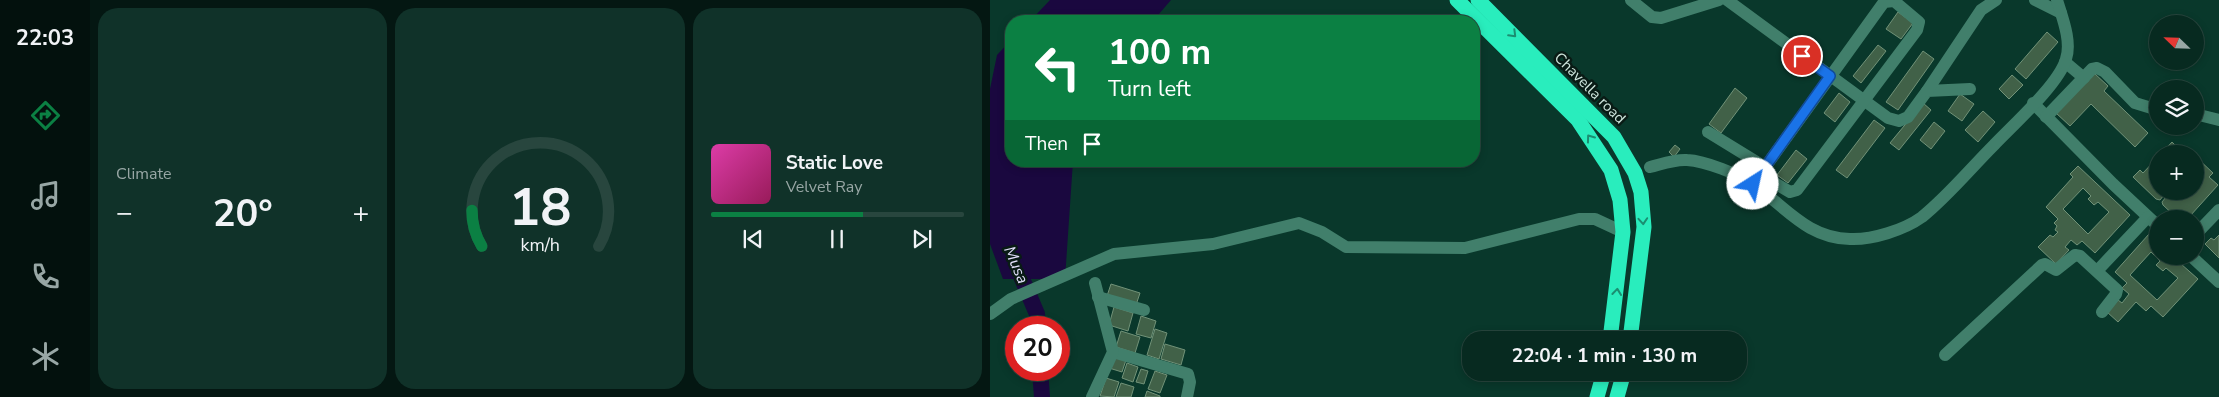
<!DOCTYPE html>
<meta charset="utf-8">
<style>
:root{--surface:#072a20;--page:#103229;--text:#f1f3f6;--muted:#98a7a5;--line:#28463e;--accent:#0b8043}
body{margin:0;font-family:"Nunito Sans",sans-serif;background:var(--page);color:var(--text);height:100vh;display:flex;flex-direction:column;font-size:19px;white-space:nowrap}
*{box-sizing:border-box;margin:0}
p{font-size:16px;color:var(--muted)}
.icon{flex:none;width:28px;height:28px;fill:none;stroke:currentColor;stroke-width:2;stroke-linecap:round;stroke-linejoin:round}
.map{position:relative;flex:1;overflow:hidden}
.side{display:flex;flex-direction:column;gap:8px;padding:8px;background:#041712;width:900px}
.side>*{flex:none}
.guide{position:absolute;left:15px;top:15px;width:475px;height:152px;border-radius:20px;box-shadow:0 2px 8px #0003,0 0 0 1px var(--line);background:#0b8043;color:#fff;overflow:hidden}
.needle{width:32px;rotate:293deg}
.controls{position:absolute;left:1159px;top:15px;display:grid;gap:10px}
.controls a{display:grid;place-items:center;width:55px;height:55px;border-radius:50%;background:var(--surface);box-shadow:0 2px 8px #0003,0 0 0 1px var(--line);font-size:25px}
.speed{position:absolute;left:15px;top:316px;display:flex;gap:10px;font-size:25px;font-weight:700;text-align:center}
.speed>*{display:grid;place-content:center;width:65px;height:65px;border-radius:50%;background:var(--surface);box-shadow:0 2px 8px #0003,0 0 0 1px var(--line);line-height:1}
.speed .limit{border:8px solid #d22;background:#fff;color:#111}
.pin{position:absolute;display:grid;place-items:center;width:42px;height:42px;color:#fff;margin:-21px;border:2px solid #fff;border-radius:50%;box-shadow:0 1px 5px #0007}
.me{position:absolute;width:55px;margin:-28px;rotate:35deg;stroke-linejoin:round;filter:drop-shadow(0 0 4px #0008)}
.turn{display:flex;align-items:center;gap:18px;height:105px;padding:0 20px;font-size:22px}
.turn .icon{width:65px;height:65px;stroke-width:2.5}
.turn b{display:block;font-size:35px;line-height:42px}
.then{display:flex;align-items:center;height:48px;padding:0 20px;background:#0003;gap:10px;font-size:19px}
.big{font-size:38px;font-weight:700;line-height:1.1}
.side .tile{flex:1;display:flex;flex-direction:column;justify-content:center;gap:8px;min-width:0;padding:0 18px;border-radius:20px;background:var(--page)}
.side .dial{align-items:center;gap:0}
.dial svg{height:130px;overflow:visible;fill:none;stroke:var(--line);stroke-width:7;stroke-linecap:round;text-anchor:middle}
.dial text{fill:var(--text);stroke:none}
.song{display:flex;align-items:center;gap:15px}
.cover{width:60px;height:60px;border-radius:8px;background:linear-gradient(135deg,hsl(320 70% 55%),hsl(330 70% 35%))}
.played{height:5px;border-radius:2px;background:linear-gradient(90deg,var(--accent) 60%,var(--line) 60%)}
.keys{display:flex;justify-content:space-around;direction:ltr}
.heat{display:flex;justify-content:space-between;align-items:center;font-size:28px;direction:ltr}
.side .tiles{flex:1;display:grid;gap:8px;grid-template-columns:repeat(3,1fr)}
.trip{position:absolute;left:472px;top:331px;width:285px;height:50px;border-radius:20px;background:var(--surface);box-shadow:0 2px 8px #0003,0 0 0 1px var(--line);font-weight:700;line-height:50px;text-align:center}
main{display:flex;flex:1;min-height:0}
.menu{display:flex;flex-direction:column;width:90px;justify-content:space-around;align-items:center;background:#03110d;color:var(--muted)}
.menu .icon{width:35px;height:35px}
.menu .active{color:var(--accent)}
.menu b{font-size:22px;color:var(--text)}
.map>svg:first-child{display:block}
.water{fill:#1a083f}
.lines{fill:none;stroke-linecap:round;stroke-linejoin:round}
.river{stroke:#1a083f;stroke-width:16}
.building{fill:#416148;stroke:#719278;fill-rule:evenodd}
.minor{stroke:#417f6b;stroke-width:12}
.highway{stroke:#29edbd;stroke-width:15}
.oneway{stroke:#1b8e71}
.route-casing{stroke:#114b97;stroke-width:12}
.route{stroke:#1a73e8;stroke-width:9}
.labels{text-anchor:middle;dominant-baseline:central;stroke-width:5;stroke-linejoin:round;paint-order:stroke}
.street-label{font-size:15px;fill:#cde4db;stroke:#091b15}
.water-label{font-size:16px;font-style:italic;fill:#e2dffb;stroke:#091b15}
</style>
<main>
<nav class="menu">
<b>22:03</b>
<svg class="icon active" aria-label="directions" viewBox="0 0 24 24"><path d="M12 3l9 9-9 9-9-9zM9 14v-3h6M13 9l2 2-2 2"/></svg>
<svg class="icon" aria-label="music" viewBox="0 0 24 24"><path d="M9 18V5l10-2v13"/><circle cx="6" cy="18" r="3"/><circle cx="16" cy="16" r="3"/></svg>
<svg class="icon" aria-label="phone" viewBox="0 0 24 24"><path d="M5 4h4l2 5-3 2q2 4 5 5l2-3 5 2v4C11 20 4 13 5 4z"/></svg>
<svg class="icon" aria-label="climate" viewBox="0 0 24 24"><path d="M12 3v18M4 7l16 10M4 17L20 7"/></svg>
</nav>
<section class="side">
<div class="tiles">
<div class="tile"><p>Climate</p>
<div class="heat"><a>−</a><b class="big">20°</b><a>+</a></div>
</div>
<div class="tile dial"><svg viewBox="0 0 100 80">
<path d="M14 69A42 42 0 1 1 86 69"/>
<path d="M14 69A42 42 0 0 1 8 47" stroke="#0b8043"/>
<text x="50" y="56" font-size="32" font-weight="700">18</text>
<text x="50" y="72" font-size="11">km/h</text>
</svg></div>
<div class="tile">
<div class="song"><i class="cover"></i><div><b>Static Love</b><p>Velvet Ray</p></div></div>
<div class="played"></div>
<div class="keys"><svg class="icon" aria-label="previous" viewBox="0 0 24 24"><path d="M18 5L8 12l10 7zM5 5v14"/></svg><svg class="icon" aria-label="pause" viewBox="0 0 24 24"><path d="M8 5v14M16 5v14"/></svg><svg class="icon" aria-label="next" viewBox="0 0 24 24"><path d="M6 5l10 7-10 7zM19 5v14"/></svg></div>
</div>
</div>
</section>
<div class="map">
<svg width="1229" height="397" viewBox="0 0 1229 397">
<rect width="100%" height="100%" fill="#09382b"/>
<g class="water">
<path d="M60 0H181L163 21H40Z"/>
<path d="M21 40V161H83L75 279H13L0 244V89L7 55Z"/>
</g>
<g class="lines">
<g class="river">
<path d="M24 260 47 314 48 328"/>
<path d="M50 370 52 397"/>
</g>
</g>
<g class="building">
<path d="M908 12 923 23 911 39 896 29Z"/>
<path d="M1057 32 1068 42 1036 79 1025 69Z"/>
<path d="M888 45 896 51 871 83 863 76Z"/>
<path d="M933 51 944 59 908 110 896 102Z"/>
<path d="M1104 73 1118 86 1114 91 1158 133 1145 147 1101 104 1080 126 1066 113Z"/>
<path d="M1022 75 1033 85 1019 99 1009 89Z"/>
<path d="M745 88 757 98 731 133 719 124Z"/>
<path d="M849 93 860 102 845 122 834 113Z"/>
<path d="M970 94 984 104 972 121 958 111Z"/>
<path d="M933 103 941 110 909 150 900 143Z"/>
<path d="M993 111 1005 122 988 142 975 130Z"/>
<path d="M884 120 895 128 857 178 846 170Z"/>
<path d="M944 122 955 131 941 149 930 140Z"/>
<path d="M1182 142 1193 153 1197 149 1202 154H1171Z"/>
<path d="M685 145 690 149 684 157 679 152Z"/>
<path d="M806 150 817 159 798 183 787 175Z"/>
<path d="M1205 156 1223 173 1219 177 1228 185 1200 216 1202 219H1188L1173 205 1172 202 1176 197 1174 195 1170 200 1166 199 1143 177 1150 170 1153 173 1168 157V191H1205Z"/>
<path d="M1088 166 1140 215 1105 253 1092 241 1087 245 1081 240 1075 247 1079 250 1066 264 1048 247 1060 235 1063 237 1068 232 1065 230 1067 226 1064 223 1068 219 1056 207 1083 177 1080 174ZM1093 188 1101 196 1098 199 1104 205 1108 202 1119 212 1098 234 1073 209Z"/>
<path d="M1159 234 1168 243V256H1182L1208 279 1173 317 1161 306 1156 311 1146 302 1128 322 1117 312 1128 300 1132 303 1139 294 1132 288 1137 283 1125 272ZM1161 252 1170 261 1166 265 1173 271 1176 268 1188 278 1167 300 1140 275Z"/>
<path d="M1229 235V258L1215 244 1221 238 1224 240Z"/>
<path d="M121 284 150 293 146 305 117 296Z"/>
<path d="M124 307 143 313 138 331 119 325Z"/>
<path d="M151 316 166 321 161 338 146 334Z"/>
<path d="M165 329 177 333 169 359 157 355Z"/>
<path d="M131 331 150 337 145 353 126 347Z"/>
<path d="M175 344 195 350 191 365 171 359Z"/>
<path d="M123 356 136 360 132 372 119 368Z"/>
<path d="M137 363 148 367 143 382 132 378Z"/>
<path d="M151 369 158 371 154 384 146 382Z"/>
<path d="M165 371 177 375 170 393 158 389Z"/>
<path d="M116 378 129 382 124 397 110 396Z"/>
<path d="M131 383 144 387 141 397H126Z"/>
<path d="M157 391 170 396V397H155Z"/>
</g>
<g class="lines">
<g class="minor">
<path d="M641 0 662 17 671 18 729 0"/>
<path d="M737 0 898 118 909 121 918 117 937 91 980 89"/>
<path d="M1045 0 1071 13"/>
<path d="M1075 62 1094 78"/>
<path d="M937 91 991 10 1006 0"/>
<path d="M1043 103 1123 184 1168 226"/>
<path d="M1205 114 1229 120"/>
<path d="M1056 117 1102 69 1107 68 1115 72 1145 103 1168 110"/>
<path d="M718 132 775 167"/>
<path d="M660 167C672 164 685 159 697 160 715 161 749 174 764 185 796 207 817 238 860 239 882 240 914 230 932 217 958 196 980 169 1004 145 1023 125 1069 84 1076 59 1082 41 1072 17 1067 0"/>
<path d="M763 184 894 2 904 1 929 22 927 30 807 190 800 192 783 182"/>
<path d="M1205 235 1229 210"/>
<path d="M1201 256 1229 282"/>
<path d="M1107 271 1158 217"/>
<path d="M108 297 154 310"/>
<path d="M0 314 21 299 124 254 223 244 309 223 332 232 356 247 475 248 589 219H605L633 232"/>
<path d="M123 352 198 374 200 382 197 397"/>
<path d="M955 355 1052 265 1055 264 1066 270 1085 255 1090 256 1127 290 1126 294 1112 312"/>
<path d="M102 397 123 352 105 283"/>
</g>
<g class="highway">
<path d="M467 0 588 120 621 170 630 200 633 232 620 340"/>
<path d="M488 0 624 137 645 173 651 192 654 227 640 340"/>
<path d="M607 397 614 372"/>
<path d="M627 397 634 372"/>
</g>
</g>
<defs><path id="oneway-chevron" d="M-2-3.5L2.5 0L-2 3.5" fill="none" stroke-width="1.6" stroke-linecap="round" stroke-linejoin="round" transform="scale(1.25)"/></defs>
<g class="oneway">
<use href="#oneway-chevron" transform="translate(523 34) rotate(45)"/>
<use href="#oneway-chevron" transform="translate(600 138) rotate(-126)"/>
<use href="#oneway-chevron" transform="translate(653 221) rotate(86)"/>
<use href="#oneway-chevron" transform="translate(627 292) rotate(-84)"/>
</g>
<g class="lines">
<defs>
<path id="route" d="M763 184 840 76 812 56"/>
</defs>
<use href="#route" class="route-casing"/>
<use href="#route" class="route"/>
</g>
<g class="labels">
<g class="street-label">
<text transform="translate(600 88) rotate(45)">Chavella road</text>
</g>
<g class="water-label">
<text transform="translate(26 265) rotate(67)">Musa</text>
</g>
</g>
</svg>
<div class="controls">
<a><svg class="needle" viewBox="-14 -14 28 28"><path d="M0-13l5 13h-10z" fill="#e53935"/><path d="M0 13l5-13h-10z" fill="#98a7a5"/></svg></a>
<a><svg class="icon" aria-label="layers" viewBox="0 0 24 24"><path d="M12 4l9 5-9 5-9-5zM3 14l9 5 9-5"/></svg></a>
<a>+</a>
<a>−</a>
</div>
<div class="speed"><div class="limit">20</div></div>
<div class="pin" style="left:812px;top:56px;background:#d93025"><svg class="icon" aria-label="arrive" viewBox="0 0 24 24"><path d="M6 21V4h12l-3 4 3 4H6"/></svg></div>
<svg class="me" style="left:763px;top:184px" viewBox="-20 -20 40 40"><circle r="19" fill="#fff"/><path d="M0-13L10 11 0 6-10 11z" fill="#1a73e8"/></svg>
<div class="trip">22:04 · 1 min · 130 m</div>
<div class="guide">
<div class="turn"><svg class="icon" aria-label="left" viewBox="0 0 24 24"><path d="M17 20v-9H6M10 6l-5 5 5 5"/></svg><div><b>100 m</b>Turn left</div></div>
<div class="then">Then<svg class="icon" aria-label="arrive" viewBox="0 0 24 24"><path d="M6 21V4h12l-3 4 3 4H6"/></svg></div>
</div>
</div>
</main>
